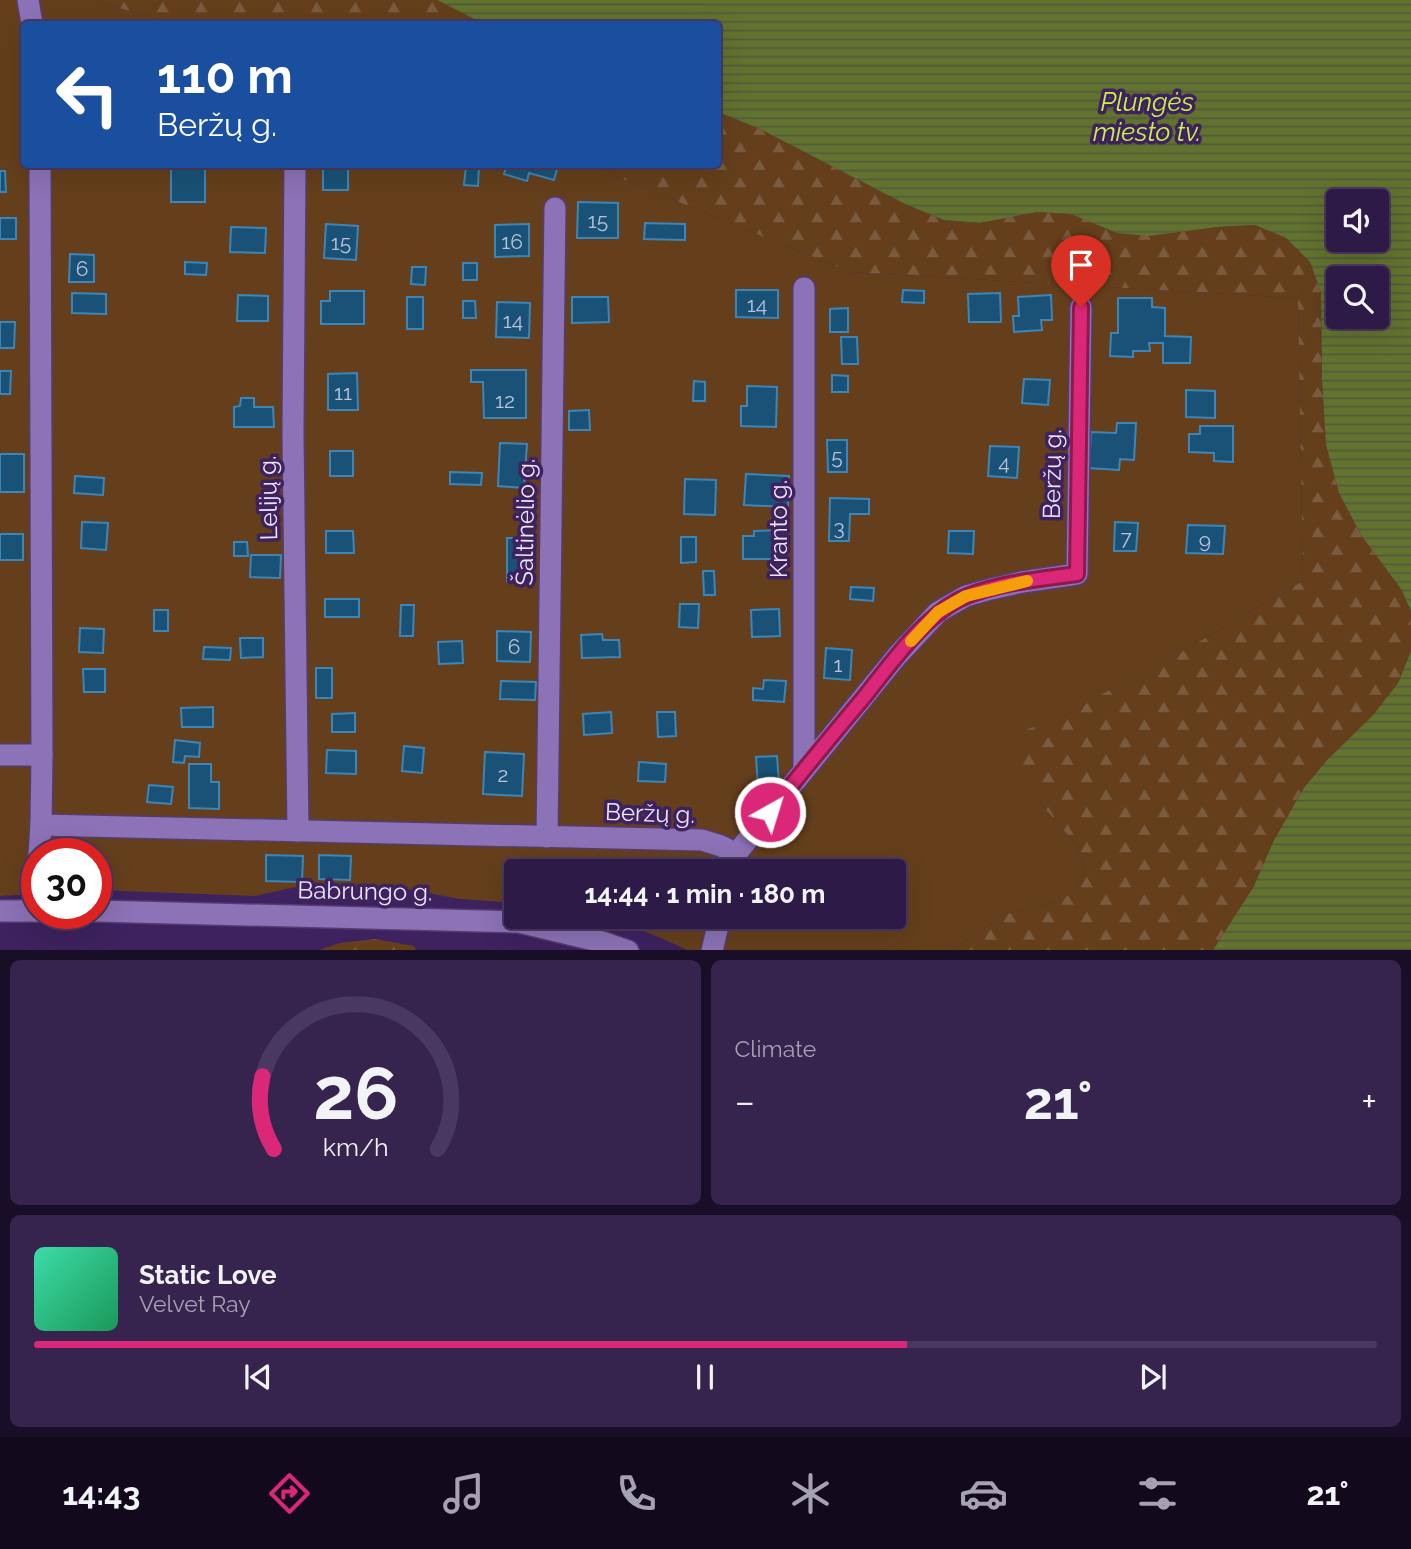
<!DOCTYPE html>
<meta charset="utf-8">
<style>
:root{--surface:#2e1a47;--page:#36234e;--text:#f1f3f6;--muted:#a7a1b4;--line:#493860;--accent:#db2777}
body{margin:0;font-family:Raleway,sans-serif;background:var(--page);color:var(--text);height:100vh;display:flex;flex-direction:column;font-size:26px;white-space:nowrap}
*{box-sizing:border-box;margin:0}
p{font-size:23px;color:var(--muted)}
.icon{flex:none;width:38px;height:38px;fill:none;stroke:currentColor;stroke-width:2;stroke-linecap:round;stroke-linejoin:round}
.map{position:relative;height:950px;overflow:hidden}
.drawer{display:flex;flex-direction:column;gap:10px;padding:10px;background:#190e27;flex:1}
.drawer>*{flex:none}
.banner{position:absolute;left:21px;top:21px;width:700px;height:147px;border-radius:7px;box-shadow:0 7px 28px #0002,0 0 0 2px var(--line);background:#1a4fa0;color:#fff;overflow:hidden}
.buttons{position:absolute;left:1326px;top:189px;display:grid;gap:14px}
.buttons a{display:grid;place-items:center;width:63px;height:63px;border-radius:7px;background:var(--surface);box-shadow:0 7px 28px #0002,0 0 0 2px var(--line);font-size:35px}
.speed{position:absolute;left:21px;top:838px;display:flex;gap:14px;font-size:35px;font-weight:700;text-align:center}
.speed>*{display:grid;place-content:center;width:91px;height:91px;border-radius:50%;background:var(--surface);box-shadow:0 7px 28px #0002,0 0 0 2px var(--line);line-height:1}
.speed .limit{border:10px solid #d22;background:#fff;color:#111}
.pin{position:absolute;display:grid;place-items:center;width:60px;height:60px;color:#fff;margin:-72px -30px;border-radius:50% 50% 50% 0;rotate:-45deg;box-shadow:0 0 7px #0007}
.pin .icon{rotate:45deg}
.me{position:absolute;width:77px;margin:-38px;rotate:39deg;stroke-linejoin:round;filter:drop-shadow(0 0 5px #0008)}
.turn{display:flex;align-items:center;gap:24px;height:147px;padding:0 21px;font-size:32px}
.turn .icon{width:91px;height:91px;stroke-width:2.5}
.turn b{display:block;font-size:49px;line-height:60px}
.big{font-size:52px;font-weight:700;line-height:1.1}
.drawer .tile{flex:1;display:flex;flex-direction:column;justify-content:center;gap:10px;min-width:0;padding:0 24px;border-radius:10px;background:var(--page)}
.drawer .dial{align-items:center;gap:0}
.dial svg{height:182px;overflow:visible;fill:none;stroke:var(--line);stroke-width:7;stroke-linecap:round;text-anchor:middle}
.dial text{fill:var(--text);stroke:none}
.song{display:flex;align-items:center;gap:21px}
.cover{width:84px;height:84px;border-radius:10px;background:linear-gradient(135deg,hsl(160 70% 55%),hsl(150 70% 35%))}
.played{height:7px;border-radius:4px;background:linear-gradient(90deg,var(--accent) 65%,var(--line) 65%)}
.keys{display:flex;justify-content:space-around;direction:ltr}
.heat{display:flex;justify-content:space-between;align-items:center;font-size:38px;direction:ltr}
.drawer .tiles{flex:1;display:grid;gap:10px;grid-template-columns:1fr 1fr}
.tile:last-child{grid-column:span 2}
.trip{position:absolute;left:504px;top:859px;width:402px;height:70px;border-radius:7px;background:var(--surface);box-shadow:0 7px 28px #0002,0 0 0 2px var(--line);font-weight:700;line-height:70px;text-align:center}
.menu{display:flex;height:112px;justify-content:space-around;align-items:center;background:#120a1c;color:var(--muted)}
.menu .icon{width:49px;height:49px}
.menu .active{color:var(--accent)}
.menu b{font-size:32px;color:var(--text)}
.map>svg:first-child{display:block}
.green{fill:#653f1c}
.forest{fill:url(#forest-firs)}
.water{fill:url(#water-rules);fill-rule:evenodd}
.building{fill:#195276;stroke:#3d85b6;stroke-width:2}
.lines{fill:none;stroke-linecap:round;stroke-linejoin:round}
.street-casing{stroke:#553c6f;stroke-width:24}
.street{stroke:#8c72b6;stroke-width:21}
.route-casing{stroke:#8e194d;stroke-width:18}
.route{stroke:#db2777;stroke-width:12}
.slow{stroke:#f59e0b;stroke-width:12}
.labels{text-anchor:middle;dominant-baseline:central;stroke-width:7;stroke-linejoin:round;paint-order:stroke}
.number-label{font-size:21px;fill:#b8c0da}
.street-label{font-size:24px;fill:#ede5fc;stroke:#3d225f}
.water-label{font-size:26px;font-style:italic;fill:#ccf146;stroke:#3d225f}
</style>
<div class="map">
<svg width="1411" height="951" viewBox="0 0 1411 951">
<defs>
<pattern id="forest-firs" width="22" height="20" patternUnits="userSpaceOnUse" patternTransform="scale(1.75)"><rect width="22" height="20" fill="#653f1c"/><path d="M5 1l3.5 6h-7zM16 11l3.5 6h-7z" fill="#7b5b3e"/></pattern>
<pattern id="water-rules" width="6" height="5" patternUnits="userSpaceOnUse" patternTransform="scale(1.75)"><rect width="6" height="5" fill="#62732d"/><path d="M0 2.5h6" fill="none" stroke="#535a3e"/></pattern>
</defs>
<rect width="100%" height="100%" fill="#3d225f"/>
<path class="green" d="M0 0H91L175 24H24V164L588 165 850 272 1298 298 1303 581 1149 671 1104 693 1071 713 1025 730 1036 798 1077 846 1084 868 1079 887 1060 901 1006 914 952 950H687C658 936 626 923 593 917H894V872H516V903L460 899 407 889 300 886 255 896 96 890V854H37V894L0 896Z"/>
<g class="forest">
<path d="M91 0H437L484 24H175Z"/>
<path d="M718 112 760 129 905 204 944 220 980 223 1037 212 1071 214 1117 233 1255 225 1286 238 1310 262 1321 292 1322 380 1326 445 1339 493 1361 535 1401 589 1411 611V651L1398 683 1373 715 1327 760 1303 789 1273 842 1254 886 1213 950H952L1006 914 1060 901 1079 887 1084 868 1077 846 1036 798 1022 767 1025 730 1071 713 1104 693 1149 671 1303 581 1298 298 850 272 588 165 718 164Z"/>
<path d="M375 939 414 946 416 950H320L340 943Z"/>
</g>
<g class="water">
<path d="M437 0H1411V611L1401 589 1361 535 1339 493 1326 445 1322 380 1321 292 1310 262 1286 238 1255 225 1217 227 1148 236 1117 233 1071 214 1037 212 980 223 944 220 905 204 760 129 718 112V24H484ZM1339 201H1377V240H1339ZM1339 278H1377V317H1339Z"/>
<path d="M1411 651V950H1213L1254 886 1273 842 1303 789 1327 760 1373 715 1398 683Z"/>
</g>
<g class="building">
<rect x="171" y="164" width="34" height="38"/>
<path d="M316 164H348V190H323V166H316Z"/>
<path d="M507 164H542L557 169 554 180 529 173 527 181 504 174Z"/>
<path d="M466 165 479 166 478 186 464 185Z"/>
<path d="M0 171H5L6 192H0Z"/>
<path d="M578 202 618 203V238H577Z"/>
<rect x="0" y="218" width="16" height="21"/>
<path d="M645 223 685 224V240L644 239Z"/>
<path d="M326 224 358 226 356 260 324 258Z"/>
<path d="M529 224V256L495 257V225Z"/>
<path d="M231 227 266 228 265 253 230 252Z"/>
<path d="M70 254 94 255V282H69Z"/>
<path d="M185 262 207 263 206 275 185 274Z"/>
<rect x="463" y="263" width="14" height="17"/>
<path d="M412 267H426L425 285 411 284Z"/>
<path d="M736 290H778V318L736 317Z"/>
<path d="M903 290 924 291V303L902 302Z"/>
<path d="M330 291H364V324H321V301H330Z"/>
<path d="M72 293 106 294V314L72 313Z"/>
<path d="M1000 293 1001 322H969L968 294Z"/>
<path d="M238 295 268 296V321H237Z"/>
<path d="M1051 295 1052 320H1041L1042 330 1014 332 1013 316H1019L1018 297Z"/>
<rect x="407" y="297" width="16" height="32"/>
<path d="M572 297H608L609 322 572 323Z"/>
<path d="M1118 298H1152V307L1165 308V336L1191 337 1190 363H1163V343H1149L1150 351H1133V357L1110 356 1111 333H1118Z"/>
<path d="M463 301H475L476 318H463Z"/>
<path d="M497 302 530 303 529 338 496 337Z"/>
<path d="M848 308V332H830V309Z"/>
<path d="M0 322H15L14 348H0Z"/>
<path d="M841 337H857L858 364H842Z"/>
<path d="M471 370H526V418H484L483 382H471Z"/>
<path d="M0 371H11L10 394H0Z"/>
<path d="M357 373 358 410H328V374Z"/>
<path d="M832 375 848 376V392H832Z"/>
<path d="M1024 379 1050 380 1048 405 1022 403Z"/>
<path d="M694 381 705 382V401H693Z"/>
<path d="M747 386 777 387 776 427 741 426V406H747Z"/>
<path d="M1186 390 1215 391V418L1186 417Z"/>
<path d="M241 398H254V407H273L274 427H234V407L240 406Z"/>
<path d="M589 410 590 430H569V411Z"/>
<path d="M1117 423H1136L1134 460 1120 459 1119 470 1089 468 1091 432 1116 433Z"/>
<path d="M1200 426H1233V462L1214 461V453L1189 452V434H1200Z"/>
<path d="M827 440H847V472H828Z"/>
<path d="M500 443 527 444 524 488 498 486Z"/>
<path d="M990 446 1019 447 1017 478 988 476Z"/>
<rect x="330" y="451" width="23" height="25"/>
<rect x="0" y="454" width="24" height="38"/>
<path d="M450 472 482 473 481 485 450 484Z"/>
<path d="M746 474 789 476 788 507 744 505Z"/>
<path d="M75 476 104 478 103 495 74 493Z"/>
<path d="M685 479 716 480 715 515 684 514Z"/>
<path d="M830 498 869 499V514H850L849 541H829Z"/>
<path d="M82 522 108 523 106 550 81 548Z"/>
<path d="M1115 522 1138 523 1136 551H1114Z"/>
<path d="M1188 525 1225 526 1223 554 1186 553Z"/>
<path d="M783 530 784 559H743V536H754V531Z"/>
<path d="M326 531H353L354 553H326Z"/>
<path d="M949 531H974L973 554 948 553Z"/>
<rect x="0" y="534" width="23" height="26"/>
<path d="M681 537H696V562L681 563Z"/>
<rect x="507" y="538" width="17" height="43"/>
<path d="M234 542H247L248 556H234Z"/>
<path d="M251 555H281L280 578 250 577Z"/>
<path d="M703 571H714L715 595H704Z"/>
<path d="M851 587 874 588 873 601 850 599Z"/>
<rect x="325" y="599" width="34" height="18"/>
<path d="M680 604H699L698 628 679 627Z"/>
<path d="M401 605H414L413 636H400Z"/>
<path d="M779 609 780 636 752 637 751 610Z"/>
<rect x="154" y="610" width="14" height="21"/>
<path d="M80 628 104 629 103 653 79 652Z"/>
<path d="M497 631 531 632 530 662 497 661Z"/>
<path d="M602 634 603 640H619L620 657 582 658 581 635Z"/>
<path d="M240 638H263V657L241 658Z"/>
<path d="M462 641 463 663 439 664 438 642Z"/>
<path d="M204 647 231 648 230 660 203 659Z"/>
<path d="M826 648 852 650 850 680 824 678Z"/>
<rect x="316" y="668" width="16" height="30"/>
<path d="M83 669H105V692H84Z"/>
<path d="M764 680 786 681 784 702 753 700V688L763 689Z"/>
<path d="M501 681 536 682 535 700 500 699Z"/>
<path d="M213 707V727H182L181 708Z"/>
<path d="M611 712 612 733 584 735 583 714Z"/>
<path d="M657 712H675L676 736 658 737Z"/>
<path d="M355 713V732H332V714Z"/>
<path d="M175 740 200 743 199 757 185 756 184 763 173 762Z"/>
<path d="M404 746 424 748 422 773 402 771Z"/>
<path d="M327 750 356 751V774L326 773Z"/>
<path d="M485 752 524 754 522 796 483 794Z"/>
<path d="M777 756 779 784 758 786 756 757Z"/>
<path d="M639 762 666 764 665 782 638 781Z"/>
<path d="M189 764H211V782H219V809L189 808Z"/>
<path d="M149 785 173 787 171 804 147 802Z"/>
<path d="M266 855 303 856 302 882 266 881Z"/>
<path d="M319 855 351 856 350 880 319 879Z"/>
</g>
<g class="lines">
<defs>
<g id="street">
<path d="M28 0 32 24"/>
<path d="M295 164 293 434 298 831"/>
<path d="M804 288V770"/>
<path d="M0 755H42"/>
<path d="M41 825 702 840 721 846 736 854 897 656 938 612 966 596 991 589 1022 582 1077 574 1081 307"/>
<path d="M547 837 555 208"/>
<path d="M39 854 41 825 42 755 40 164"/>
<path d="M0 911H37"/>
<path d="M35 911 37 885"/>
<path d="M96 911 519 922 602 942 628 951"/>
<path d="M712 951 720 917"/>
</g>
</defs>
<use href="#street" class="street-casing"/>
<use href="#street" class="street"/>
</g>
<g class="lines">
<defs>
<path id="route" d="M770 812C801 773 833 734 865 696 892 662 927 612 967 596 1002 582 1041 579 1077 574L1081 307"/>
</defs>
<use href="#route" class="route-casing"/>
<use href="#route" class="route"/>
<path class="slow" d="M911 641 938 612 966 596 1027 581"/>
</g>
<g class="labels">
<g class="number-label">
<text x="598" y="220">15</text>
<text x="512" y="241">16</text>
<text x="341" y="242">15</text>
<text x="82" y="268">6</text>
<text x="757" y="304">14</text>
<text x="513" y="320">14</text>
<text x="343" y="392">11</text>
<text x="505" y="400">12</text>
<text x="837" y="456">5</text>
<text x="1004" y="462">4</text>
<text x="839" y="527">3</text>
<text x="1126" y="537">7</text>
<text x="1205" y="540">9</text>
<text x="514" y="646">6</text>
<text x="838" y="664">1</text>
<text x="503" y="774">2</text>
</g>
<g class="street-label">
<text transform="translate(1052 474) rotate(-89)">Beržų g.</text>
<text transform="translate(268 498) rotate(-91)">Lelijų g.</text>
<text transform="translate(525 522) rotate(-89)">Šaltinėlio g.</text>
<text transform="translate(778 529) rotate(-90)">Kranto g.</text>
<text transform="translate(650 813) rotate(2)">Beržų g.</text>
<text transform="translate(365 891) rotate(1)">Babrungo g.</text>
</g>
<g class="water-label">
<text x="1147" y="102">Plungės<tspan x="1147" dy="30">miesto tv.</tspan></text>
</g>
</g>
</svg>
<div class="buttons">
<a><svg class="icon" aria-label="sound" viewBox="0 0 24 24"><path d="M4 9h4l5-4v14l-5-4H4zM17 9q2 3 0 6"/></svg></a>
<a><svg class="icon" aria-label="search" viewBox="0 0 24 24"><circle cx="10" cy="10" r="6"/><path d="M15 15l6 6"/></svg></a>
</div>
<div class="speed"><div class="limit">30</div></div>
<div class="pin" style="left:1081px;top:307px;background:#d93025"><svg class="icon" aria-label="arrive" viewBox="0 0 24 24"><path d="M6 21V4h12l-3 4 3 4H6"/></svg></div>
<svg class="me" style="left:770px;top:812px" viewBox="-20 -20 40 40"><circle r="17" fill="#db2777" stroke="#fff" stroke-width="3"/><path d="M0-11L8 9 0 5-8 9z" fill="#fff"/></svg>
<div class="trip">14:44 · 1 min · 180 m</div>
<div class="banner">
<div class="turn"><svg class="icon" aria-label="left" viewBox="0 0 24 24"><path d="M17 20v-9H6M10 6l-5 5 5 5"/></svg><div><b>110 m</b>Beržų g.</div></div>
</div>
</div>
<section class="drawer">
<div class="tiles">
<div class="tile dial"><svg viewBox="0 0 100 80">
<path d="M14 69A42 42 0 1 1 86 69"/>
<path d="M14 69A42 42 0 0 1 9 37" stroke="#db2777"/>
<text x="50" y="56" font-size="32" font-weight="700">26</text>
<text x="50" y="72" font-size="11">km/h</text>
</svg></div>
<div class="tile"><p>Climate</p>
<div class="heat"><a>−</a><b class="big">21°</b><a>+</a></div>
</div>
<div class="tile">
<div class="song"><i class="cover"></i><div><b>Static Love</b><p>Velvet Ray</p></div></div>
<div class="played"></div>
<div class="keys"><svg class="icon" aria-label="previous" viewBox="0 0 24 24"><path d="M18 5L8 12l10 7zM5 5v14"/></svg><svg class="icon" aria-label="pause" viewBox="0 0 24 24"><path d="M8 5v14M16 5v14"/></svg><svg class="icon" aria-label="next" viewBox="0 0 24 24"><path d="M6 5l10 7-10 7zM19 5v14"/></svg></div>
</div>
</div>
</section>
<nav class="menu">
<b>14:43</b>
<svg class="icon active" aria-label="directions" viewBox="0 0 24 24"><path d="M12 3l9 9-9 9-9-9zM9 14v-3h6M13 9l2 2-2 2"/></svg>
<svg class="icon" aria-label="music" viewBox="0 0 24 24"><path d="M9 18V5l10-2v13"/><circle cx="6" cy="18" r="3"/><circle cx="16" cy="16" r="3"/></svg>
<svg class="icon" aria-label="phone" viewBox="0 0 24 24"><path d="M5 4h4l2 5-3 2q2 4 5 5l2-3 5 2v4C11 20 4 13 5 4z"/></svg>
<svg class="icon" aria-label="climate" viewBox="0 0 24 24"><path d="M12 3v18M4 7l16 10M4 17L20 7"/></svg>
<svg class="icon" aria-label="car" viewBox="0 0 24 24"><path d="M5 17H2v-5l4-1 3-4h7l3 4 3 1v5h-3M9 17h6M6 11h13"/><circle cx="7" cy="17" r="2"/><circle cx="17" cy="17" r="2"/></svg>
<svg class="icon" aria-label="filters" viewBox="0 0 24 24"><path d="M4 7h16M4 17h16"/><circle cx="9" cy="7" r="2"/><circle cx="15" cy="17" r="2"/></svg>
<b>21°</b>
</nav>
